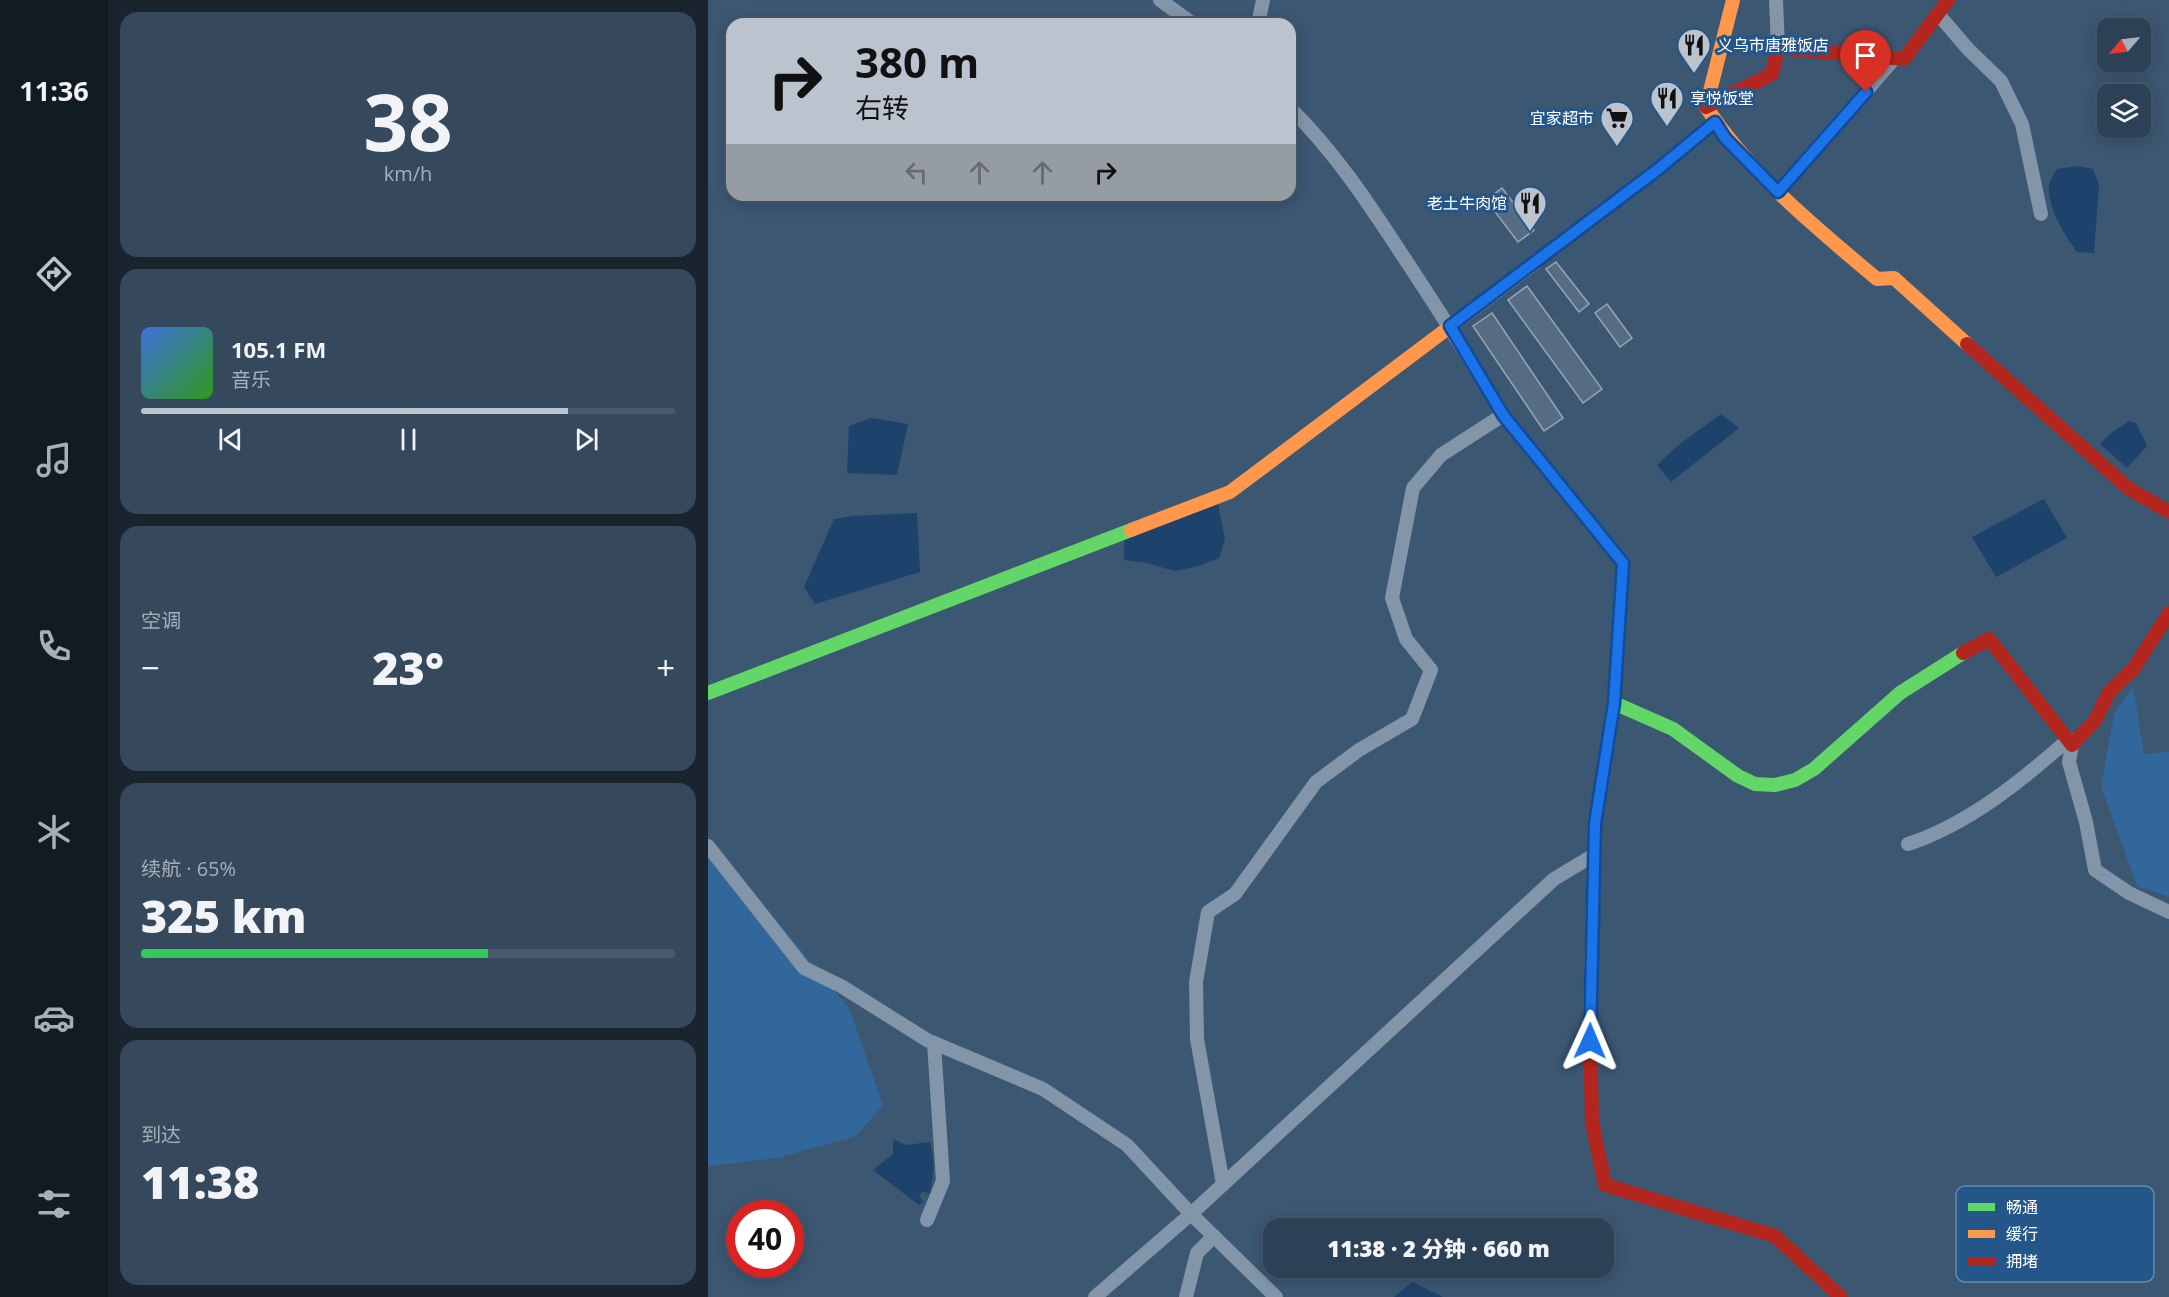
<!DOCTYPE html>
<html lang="zh">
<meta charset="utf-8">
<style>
:root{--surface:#2d4156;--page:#35485c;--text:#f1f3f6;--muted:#a7afb9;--line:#485a6c;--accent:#bbc4ce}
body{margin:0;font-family:"Open Sans","Noto Sans SC",sans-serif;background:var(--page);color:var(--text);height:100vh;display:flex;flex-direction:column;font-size:22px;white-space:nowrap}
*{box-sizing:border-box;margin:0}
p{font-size:20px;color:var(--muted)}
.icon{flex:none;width:33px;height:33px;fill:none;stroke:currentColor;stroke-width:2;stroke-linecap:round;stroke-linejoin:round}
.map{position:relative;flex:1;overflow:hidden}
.side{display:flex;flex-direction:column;gap:12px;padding:12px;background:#19242f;width:600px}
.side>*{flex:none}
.top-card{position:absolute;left:18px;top:18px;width:570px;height:183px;border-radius:18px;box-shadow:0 3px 15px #0003,0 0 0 2px var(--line);background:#bbc4ce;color:#111;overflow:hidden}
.needle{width:39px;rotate:242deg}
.fabs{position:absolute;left:1389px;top:18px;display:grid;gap:12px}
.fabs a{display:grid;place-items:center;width:54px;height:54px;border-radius:12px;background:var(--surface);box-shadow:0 3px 15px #0003,0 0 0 2px var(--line);font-size:30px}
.speed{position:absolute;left:18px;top:1200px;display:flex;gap:12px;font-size:30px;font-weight:700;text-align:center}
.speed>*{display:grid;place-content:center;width:78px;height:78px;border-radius:50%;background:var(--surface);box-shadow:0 3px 15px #0003,0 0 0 2px var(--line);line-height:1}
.speed .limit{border:9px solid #d22;background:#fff;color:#111}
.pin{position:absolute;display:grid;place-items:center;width:51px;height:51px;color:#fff;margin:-62px -26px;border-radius:50% 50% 50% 0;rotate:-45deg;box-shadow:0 0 6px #0007}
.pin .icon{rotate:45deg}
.me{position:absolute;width:66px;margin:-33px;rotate:1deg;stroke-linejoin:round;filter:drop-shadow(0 0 4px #0008)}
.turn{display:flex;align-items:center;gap:21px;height:126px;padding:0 30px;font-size:27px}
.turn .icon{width:78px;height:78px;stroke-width:2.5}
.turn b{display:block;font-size:42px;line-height:51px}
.lanes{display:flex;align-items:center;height:57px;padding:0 30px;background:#0003;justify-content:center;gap:30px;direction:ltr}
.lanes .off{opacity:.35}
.big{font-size:45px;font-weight:800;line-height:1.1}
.side .card{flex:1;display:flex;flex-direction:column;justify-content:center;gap:9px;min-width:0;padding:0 21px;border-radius:18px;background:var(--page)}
.side .dial{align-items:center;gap:0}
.dial b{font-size:78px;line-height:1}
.song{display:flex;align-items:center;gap:18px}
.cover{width:72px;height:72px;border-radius:9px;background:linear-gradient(135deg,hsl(220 70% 55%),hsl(110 70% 35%))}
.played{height:6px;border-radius:3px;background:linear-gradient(90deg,var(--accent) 80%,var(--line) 80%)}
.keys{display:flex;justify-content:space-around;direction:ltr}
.heat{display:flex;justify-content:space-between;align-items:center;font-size:33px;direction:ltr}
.charge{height:9px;border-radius:4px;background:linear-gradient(90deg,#34c759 65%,var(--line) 0)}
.trip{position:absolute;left:555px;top:1218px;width:351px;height:60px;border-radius:18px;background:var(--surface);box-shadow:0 3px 15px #0003,0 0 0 2px var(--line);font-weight:800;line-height:60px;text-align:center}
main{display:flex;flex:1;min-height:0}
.tab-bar{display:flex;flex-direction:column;width:108px;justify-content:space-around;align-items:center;background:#121a22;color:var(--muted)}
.tab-bar .icon{width:42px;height:42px}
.tab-bar .on{color:var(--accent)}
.tab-bar b{font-size:27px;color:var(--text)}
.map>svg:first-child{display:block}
.green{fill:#32679b}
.water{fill:#1d426b}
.building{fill:#556c82;stroke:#97a6b5;stroke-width:1.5}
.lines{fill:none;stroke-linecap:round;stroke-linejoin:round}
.street{stroke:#8395a8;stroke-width:14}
.fast{stroke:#63d668;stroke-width:14}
.slow{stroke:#ff974d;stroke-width:14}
.jam{stroke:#b3261e;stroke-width:14}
.route-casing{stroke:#114b97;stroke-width:15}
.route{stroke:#1a73e8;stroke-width:10}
.labels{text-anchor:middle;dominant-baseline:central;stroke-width:6;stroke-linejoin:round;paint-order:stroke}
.poi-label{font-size:16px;fill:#fff;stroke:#255689;text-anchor:start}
.key{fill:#255689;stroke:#6689ac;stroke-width:1.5}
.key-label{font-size:16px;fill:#fff}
</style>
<main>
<nav class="tab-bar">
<b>11:36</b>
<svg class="icon on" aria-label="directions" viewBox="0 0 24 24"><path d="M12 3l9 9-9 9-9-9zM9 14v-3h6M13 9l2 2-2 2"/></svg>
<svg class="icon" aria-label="music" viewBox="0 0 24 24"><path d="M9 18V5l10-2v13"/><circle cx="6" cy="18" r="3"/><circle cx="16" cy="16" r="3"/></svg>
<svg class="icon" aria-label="phone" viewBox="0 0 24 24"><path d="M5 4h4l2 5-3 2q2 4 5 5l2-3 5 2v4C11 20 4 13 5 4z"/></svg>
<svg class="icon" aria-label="climate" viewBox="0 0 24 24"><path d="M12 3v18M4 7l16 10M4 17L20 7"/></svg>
<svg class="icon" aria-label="car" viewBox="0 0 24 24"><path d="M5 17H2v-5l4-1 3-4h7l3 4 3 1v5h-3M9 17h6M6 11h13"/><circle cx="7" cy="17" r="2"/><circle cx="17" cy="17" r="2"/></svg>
<svg class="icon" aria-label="filters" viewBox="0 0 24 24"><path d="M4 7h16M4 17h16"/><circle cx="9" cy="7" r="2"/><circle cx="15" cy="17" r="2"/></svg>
</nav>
<section class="side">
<div class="card dial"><b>38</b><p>km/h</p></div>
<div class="card">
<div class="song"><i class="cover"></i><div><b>105.1 FM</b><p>音乐</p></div></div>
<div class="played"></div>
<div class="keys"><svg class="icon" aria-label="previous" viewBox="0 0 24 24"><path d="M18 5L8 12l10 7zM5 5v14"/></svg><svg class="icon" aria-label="pause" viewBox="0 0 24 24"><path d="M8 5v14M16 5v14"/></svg><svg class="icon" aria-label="next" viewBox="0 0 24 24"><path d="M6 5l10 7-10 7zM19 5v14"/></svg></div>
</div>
<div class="card"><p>空调</p>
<div class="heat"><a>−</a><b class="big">23°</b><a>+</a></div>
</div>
<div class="card"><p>续航 · 65%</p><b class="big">325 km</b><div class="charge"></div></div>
<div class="card"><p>到达</p><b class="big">11:38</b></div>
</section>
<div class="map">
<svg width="1461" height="1297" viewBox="0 0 1461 1297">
<rect width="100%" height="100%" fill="#3c5772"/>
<g class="green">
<path d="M1425 686 1436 754 1461 752V897L1429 886 1393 786 1406 714Z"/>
<path d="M0 854 31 874 142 1010 175 1105 148 1136 70 1158 0 1166Z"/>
</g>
<g class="water">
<path d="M1370 166 1385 169 1391 185 1386 253 1369 252C1357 236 1342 211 1341 191 1340 183 1345 176 1349 169Z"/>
<path d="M1013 414 1031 428 963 482 949 465 973 443Z"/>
<path d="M163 418 200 424 189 475 139 473 141 426Z"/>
<path d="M1421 421 1428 423 1439 446 1419 468 1392 444 1403 433Z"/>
<path d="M1336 499 1359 538 1288 577 1264 537Z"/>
<path d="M510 504 517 539 511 558 491 566 467 571 439 563 416 560V538Z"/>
<path d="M209 513 212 572 107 604 96 587 126 519 145 516Z"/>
<path d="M185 1139 198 1145 222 1142C227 1160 226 1174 222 1193L214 1192 211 1196 216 1202 211 1205 165 1170 185 1154Z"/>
<path d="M704 1282 735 1297H686Z"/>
</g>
<g class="building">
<path d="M794 188 826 230 810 242 778 200Z"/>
<path d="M848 262 881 304 871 312 838 269Z"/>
<path d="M819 286 894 389 875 403 800 300Z"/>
<path d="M899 304 924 338 912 347 887 313Z"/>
<path d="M784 313 855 418 836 431 765 326Z"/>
</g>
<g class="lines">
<g class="street">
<path d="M452 0 485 24"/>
<path d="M1068 0 1070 48"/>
<path d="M1230 14 1260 49 1293 81 1314 124 1333 214"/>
<path d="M550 24 555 0"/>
<path d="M582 108C627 152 661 204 695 256 730 309 763 361 795 415"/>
<path d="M1070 192 1187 58"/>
<path d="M1364 745 1361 762 1378 822 1387 870 1421 893 1461 912"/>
<path d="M1200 844C1261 824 1313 781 1361 739"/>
<path d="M0 846 96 968 133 986 219 1040 335 1089 419 1145 483 1214 568 1297"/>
<path d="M515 1184 489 1039 488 982 500 912 527 894 608 782 651 750 704 719 723 670 698 639 684 598 705 488 733 455 795 415 915 563 906 703"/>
<path d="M219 1220 235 1181 226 1043"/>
<path d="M387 1297 483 1214 846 879 886 855"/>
<path d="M478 1297 489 1253 506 1236"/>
</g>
<g class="fast">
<path d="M0 693 423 530"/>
<path d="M898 755 906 703 965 729 1030 776 1047 784 1067 785 1087 780 1106 769 1192 693 1255 653"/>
</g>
<g class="slow">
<path d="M1025 0 998 107C1044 176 1106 226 1169 279L1186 278 1259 344"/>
<path d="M423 530 522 492 828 262"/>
<path d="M882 1027 887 824 898 755"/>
</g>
<g class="jam">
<path d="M998 107 1064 74 1070 48 1196 59 1240 0"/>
<path d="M828 262 949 170 1007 122"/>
<path d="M1259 344 1420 488 1461 512"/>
<path d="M1255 653 1281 639 1364 745 1388 719 1401 692 1426 668 1461 613"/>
<path d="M882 1027 884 1123 897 1185 1067 1236 1133 1297"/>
</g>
</g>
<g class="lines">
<defs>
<path id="route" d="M882 1041 887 824 906 703 915 563 795 415 742 326 949 170 1007 122 1017 138 1070 192 1158 92"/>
</defs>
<use href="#route" class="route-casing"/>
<use href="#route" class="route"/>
</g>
<defs>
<symbol id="restaurant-pin" viewBox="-11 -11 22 30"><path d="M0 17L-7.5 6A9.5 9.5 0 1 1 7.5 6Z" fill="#bbc4ce" stroke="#255689"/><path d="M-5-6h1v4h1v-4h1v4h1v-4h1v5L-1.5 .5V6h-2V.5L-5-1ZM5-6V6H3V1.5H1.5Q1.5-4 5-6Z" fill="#111"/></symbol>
<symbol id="supermarket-pin" viewBox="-11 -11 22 30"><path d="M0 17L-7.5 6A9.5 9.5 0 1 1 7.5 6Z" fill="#bbc4ce" stroke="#255689"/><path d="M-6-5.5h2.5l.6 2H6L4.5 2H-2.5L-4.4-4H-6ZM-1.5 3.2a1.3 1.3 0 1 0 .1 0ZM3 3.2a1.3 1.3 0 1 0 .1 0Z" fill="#111"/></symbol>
</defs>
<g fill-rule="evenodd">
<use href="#restaurant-pin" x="967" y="26" width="38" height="52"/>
<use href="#restaurant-pin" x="940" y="79" width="38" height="52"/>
<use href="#supermarket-pin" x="890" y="99" width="38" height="52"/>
<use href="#restaurant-pin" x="803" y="184" width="38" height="52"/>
</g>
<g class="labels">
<g class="poi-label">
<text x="1009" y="45">义乌市唐雅饭店</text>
<text x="982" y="98">享悦饭堂</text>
<text x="886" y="118" text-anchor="end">宜家超市</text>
<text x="799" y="203" text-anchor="end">老土牛肉馆</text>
</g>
</g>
<rect x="1248" y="1186" width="198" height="96" rx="9" class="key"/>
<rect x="1260" y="1203" width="27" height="8" fill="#63d668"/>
<rect x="1260" y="1230" width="27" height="8" fill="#ff974d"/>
<rect x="1260" y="1257" width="27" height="8" fill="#b3261e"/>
<g class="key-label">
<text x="1298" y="1213">畅通</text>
<text x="1298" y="1240">缓行</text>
<text x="1298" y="1267">拥堵</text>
</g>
</svg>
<div class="fabs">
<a><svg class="needle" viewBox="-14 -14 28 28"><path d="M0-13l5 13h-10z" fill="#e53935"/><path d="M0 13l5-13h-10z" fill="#a7afb9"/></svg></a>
<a><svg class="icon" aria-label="layers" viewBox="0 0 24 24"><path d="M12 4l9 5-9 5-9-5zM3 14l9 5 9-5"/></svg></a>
</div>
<div class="speed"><div class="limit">40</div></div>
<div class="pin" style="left:1158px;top:92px;background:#d93025"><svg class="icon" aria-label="arrive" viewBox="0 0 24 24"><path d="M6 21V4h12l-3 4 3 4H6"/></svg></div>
<svg class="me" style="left:882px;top:1041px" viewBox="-20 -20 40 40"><path d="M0-17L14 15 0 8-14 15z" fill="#1a73e8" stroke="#fff" stroke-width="4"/></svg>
<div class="trip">11:38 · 2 分钟 · 660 m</div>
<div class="top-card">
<div class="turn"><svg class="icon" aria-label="right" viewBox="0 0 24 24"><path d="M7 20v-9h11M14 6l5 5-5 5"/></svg><div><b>380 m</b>右转</div></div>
<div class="lanes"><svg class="icon off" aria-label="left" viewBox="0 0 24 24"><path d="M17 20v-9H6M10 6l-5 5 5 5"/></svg><svg class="icon off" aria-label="ahead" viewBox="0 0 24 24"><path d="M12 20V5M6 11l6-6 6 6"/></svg><svg class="icon off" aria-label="ahead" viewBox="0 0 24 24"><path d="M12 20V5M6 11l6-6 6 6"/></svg><svg class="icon" aria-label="right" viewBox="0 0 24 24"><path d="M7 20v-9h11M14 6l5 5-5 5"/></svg></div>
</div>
</div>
</main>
